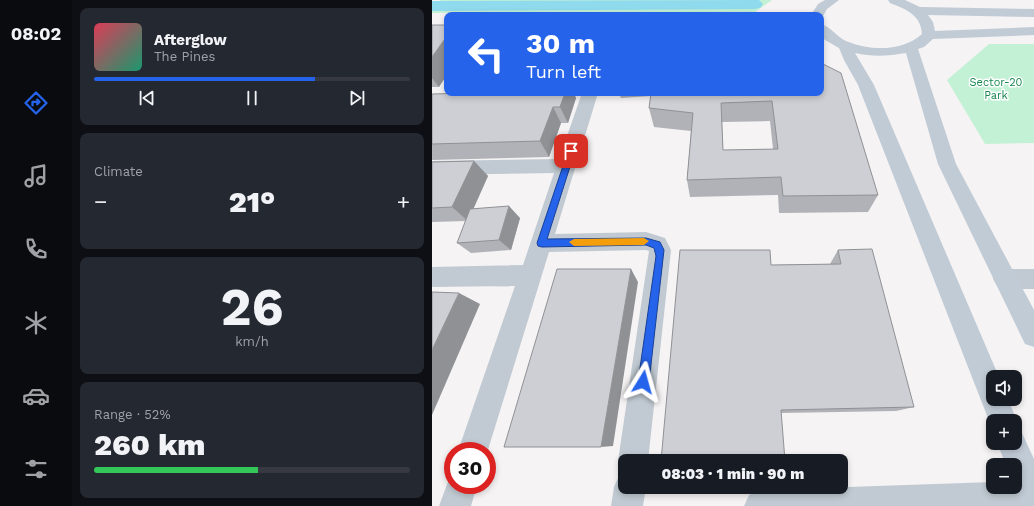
<!DOCTYPE html>
<meta charset="utf-8">
<style>
:root{--surface:#171b24;--page:#242831;--text:#f1f3f6;--muted:#9ea1a6;--line:#363941;--accent:#2563eb}
body{margin:0;font-family:"Work Sans",sans-serif;background:var(--page);color:var(--text);height:100vh;display:flex;flex-direction:column;font-size:15px;white-space:nowrap}
*{box-sizing:border-box;margin:0}
p{font-size:13px;color:var(--muted)}
.icon{flex:none;width:22px;height:22px;fill:none;stroke:currentColor;stroke-width:2;stroke-linecap:round;stroke-linejoin:round}
.map{position:relative;flex:1;overflow:hidden}
.sheet{display:flex;flex-direction:column;gap:8px;padding:8px;background:#0d0f14;width:360px}
.sheet>*{flex:none}
.top-card{position:absolute;left:12px;top:12px;width:380px;height:84px;border-radius:8px;box-shadow:0 2px 6px #0003;background:#2563eb;color:#fff;overflow:hidden}
.controls{position:absolute;left:554px;top:370px;display:grid;gap:8px}
.controls a{display:grid;place-items:center;width:36px;height:36px;border-radius:8px;background:var(--surface);box-shadow:0 2px 6px #0003;font-size:20px}
.speed{position:absolute;left:12px;top:442px;display:flex;gap:8px;font-size:20px;font-weight:700;text-align:center}
.speed>*{display:grid;place-content:center;width:52px;height:52px;border-radius:50%;background:var(--surface);box-shadow:0 2px 6px #0003;line-height:1}
.speed .limit{border:6px solid #d22;background:#fff;color:#111}
.pin{position:absolute;display:grid;place-items:center;width:34px;height:34px;color:#fff;margin:-17px;border-radius:8px;box-shadow:0 2px 6px #0006}
.me{position:absolute;width:44px;margin:-22px;rotate:8deg;stroke-linejoin:round;filter:drop-shadow(0 0 3px #0008)}
.turn{display:flex;align-items:center;gap:14px;height:84px;padding:0 16px;font-size:18px}
.turn .icon{width:52px;height:52px;stroke-width:2.5}
.turn b{display:block;font-size:28px;line-height:34px}
.big{font-size:30px;font-weight:800;line-height:1.1}
.sheet .card{flex:1;display:flex;flex-direction:column;justify-content:center;gap:6px;min-width:0;padding:0 14px;border-radius:8px;background:var(--page)}
.sheet .dial{align-items:center;gap:0}
.dial b{font-size:52px;line-height:1}
.song{display:flex;align-items:center;gap:12px}
.cover{width:48px;height:48px;border-radius:6px;background:linear-gradient(135deg,hsl(350 70% 55%),hsl(160 70% 35%))}
.played{height:4px;border-radius:2px;background:linear-gradient(90deg,var(--accent) 70%,var(--line) 70%)}
.keys{display:flex;justify-content:space-around;direction:ltr}
.heat{display:flex;justify-content:space-between;align-items:center;font-size:22px;direction:ltr}
.charge{height:6px;border-radius:3px;background:linear-gradient(90deg,#34c759 52%,var(--line) 0)}
.trip{position:absolute;left:186px;top:454px;width:230px;height:40px;border-radius:8px;background:var(--surface);box-shadow:0 2px 6px #0003;font-weight:800;line-height:40px;text-align:center}
main{display:flex;flex:1;min-height:0}
.tab-bar{display:flex;flex-direction:column;width:72px;justify-content:space-around;align-items:center;background:#090b0e;color:var(--muted)}
.tab-bar .icon{width:28px;height:28px}
.tab-bar .selected{color:var(--accent)}
.tab-bar b{font-size:18px;color:var(--text)}
.map>svg:first-child{display:block}
.green{fill:#c3f1d5}
.lines{fill:none;stroke-linecap:round;stroke-linejoin:round}
.canal{fill:#90daee;fill-rule:evenodd}
.street{fill:#c1cad2;fill-rule:evenodd}
.secondary{fill:#c1cbd6;fill-rule:evenodd}
.wall{fill:#b0b2b7;fill-rule:evenodd}
.shaded-wall{fill:#909195}
.building{fill:#cdcfd5;stroke:#909195;fill-rule:evenodd}
.route{fill:#2563eb;stroke:#184099}
.slow{fill:#f59e0b}
.labels{text-anchor:middle;dominant-baseline:central;stroke-width:3;stroke-linejoin:round;paint-order:stroke}
.far-park-label{font-size:11px;fill:#17864f;stroke:#fff}
</style>
<main>
<nav class="tab-bar">
<b>08:02</b>
<svg class="icon selected" aria-label="directions" viewBox="0 0 24 24"><path d="M12 3l9 9-9 9-9-9zM9 14v-3h6M13 9l2 2-2 2"/></svg>
<svg class="icon" aria-label="music" viewBox="0 0 24 24"><path d="M9 18V5l10-2v13"/><circle cx="6" cy="18" r="3"/><circle cx="16" cy="16" r="3"/></svg>
<svg class="icon" aria-label="phone" viewBox="0 0 24 24"><path d="M5 4h4l2 5-3 2q2 4 5 5l2-3 5 2v4C11 20 4 13 5 4z"/></svg>
<svg class="icon" aria-label="climate" viewBox="0 0 24 24"><path d="M12 3v18M4 7l16 10M4 17L20 7"/></svg>
<svg class="icon" aria-label="car" viewBox="0 0 24 24"><path d="M5 17H2v-5l4-1 3-4h7l3 4 3 1v5h-3M9 17h6M6 11h13"/><circle cx="7" cy="17" r="2"/><circle cx="17" cy="17" r="2"/></svg>
<svg class="icon" aria-label="filters" viewBox="0 0 24 24"><path d="M4 7h16M4 17h16"/><circle cx="9" cy="7" r="2"/><circle cx="15" cy="17" r="2"/></svg>
</nav>
<section class="sheet">
<div class="card">
<div class="song"><i class="cover"></i><div><b>Afterglow</b><p>The Pines</p></div></div>
<div class="played"></div>
<div class="keys"><svg class="icon" aria-label="previous" viewBox="0 0 24 24"><path d="M18 5L8 12l10 7zM5 5v14"/></svg><svg class="icon" aria-label="pause" viewBox="0 0 24 24"><path d="M8 5v14M16 5v14"/></svg><svg class="icon" aria-label="next" viewBox="0 0 24 24"><path d="M6 5l10 7-10 7zM19 5v14"/></svg></div>
</div>
<div class="card"><p>Climate</p>
<div class="heat"><a>−</a><b class="big">21°</b><a>+</a></div>
</div>
<div class="card dial"><b>26</b><p>km/h</p></div>
<div class="card"><p>Range · 52%</p><b class="big">260 km</b><div class="charge"></div></div>
</section>
<div class="map">
<svg width="602" height="506" viewBox="0 0 602 506">
<rect width="100%" height="100%" fill="#f5f3f3"/>
<g class="green">
<path d="M8 0H340L323 12 0 13V9Z"/>
<path d="M557 44H602V143L553 144 515 80Z"/>
</g>
<g class="lines">
<path class="canal" d="M327 0 331 4 328 8 322 9 0 11V1Z"/>
<g class="street">
<path d="M150 93H166L123 234 214 232 233 238 239 250 216 461H193V473L190 472 186 461 217 251 214 250 117 252 55 453V451H26L83 286 0 287V267L91 265 122 173 0 175V161L127 159Z"/>
<path d="M573 269H602V289H573L565 286 561 279 565 272Z"/>
<path d="M21 473V485H45L39 506H7L19 474Z"/>
<path d="M193 474V487H214L211 506H179L182 487 187 476Z"/>
<path d="M602 480V506H312L317 495 328 490 561 482V487H583V481Z"/>
</g>
<g class="secondary">
<path d="M393 0H407L395 9 390 18 389 15H379L386 4Z"/>
<path d="M456 0H473L488 7 602 9V17L496 15 501 22 503 31 602 27V35L501 39 492 47 486 49 524 164 602 310V347L593 344 506 164 474 53C456 56 441 57 423 53L442 85 567 377H561V399H576L585 421 583 426V421H561V431L426 85 412 60 407 48 393 40 389 36V24C398 26 405 37 414 41 438 51 470 52 490 34 489 15 474 9 458 3Z"/>
<path d="M583 430 590 433 602 459V506H590L583 487V465H574L565 443H583Z"/>
</g>
</g>
<g class="wall">
<path d="M0 25 7 87H0Z"/>
<path d="M187 93H389L446 195 436 212 347 213 346 195 258 197 255 180 259 131 222 127 217 108 219 96 189 98ZM338 121 341 149 291 150 290 122Z"/>
<path d="M0 94 144 98 136 123H129L117 157 0 160Z"/>
<path d="M42 161 56 176 41 209 88 218 79 250 39 253 25 243 34 221 0 222V162Z"/>
<path d="M406 250 482 407 464 411 349 413 339 265 398 264Z"/>
</g>
<g class="shaded-wall">
<path d="M15 36V75L7 87 0 78V57Z"/>
<path d="M133 93H142L144 98 136 123 128 107Z"/>
<path d="M121 107 129 123 117 157 108 141Z"/>
<path d="M42 161 56 176 36 221 20 207Z"/>
<path d="M77 206 88 218 79 250 67 240Z"/>
<path d="M199 269 206 282 181 446 169 447Z"/>
<path d="M27 293 48 304 0 415V350Z"/>
</g>
<g class="building">
<path d="M315 13 317 15H264Z"/>
<path d="M0 25H15V36L0 57Z"/>
<path d="M389 63 409 73 446 195 351 196 349 177 255 180 261 113 217 108 219 93H389ZM340 101 346 149 291 150 289 103Z"/>
<path d="M36 93H133L128 107H121L108 141 0 144V94Z"/>
<path d="M42 161 20 207 0 208V162Z"/>
<path d="M77 206 67 240 25 243 38 209Z"/>
<path d="M440 249 482 407 349 410 353 461H229L248 250H338L339 265 409 264 406 250Z"/>
<path d="M125 269H199L169 447H72Z"/>
<path d="M0 292 27 293 0 350Z"/>
</g>
<path class="route" d="M139 148 143 151 115 239 214 238 228 242 232 250 217 382 215 385 211 387 207 385 206 382 224 256 222 248 214 245 110 247 106 246 105 243 136 151Z"/>
<path class="slow" d="M212 238 217 241 212 245 142 246 137 242 142 239Z"/>
<g class="labels">
<g class="far-park-label">
<text x="564" y="82">Sector-20<tspan x="564" dy="13">Park</tspan></text>
</g>
</g>
</svg>
<div class="controls">
<a><svg class="icon" aria-label="sound" viewBox="0 0 24 24"><path d="M4 9h4l5-4v14l-5-4H4zM17 9q2 3 0 6"/></svg></a>
<a>+</a>
<a>−</a>
</div>
<div class="speed"><div class="limit">30</div></div>
<div class="pin" style="left:139px;top:151px;background:#d93025"><svg class="icon" aria-label="arrive" viewBox="0 0 24 24"><path d="M6 21V4h12l-3 4 3 4H6"/></svg></div>
<svg class="me" style="left:211px;top:382px" viewBox="-20 -20 40 40"><path d="M0-17L14 15 0 8-14 15z" fill="#2563eb" stroke="#fff" stroke-width="4"/></svg>
<div class="trip">08:03 · 1 min · 90 m</div>
<div class="top-card">
<div class="turn"><svg class="icon" aria-label="left" viewBox="0 0 24 24"><path d="M17 20v-9H6M10 6l-5 5 5 5"/></svg><div><b>30 m</b>Turn left</div></div>
</div>
</div>
</main>
